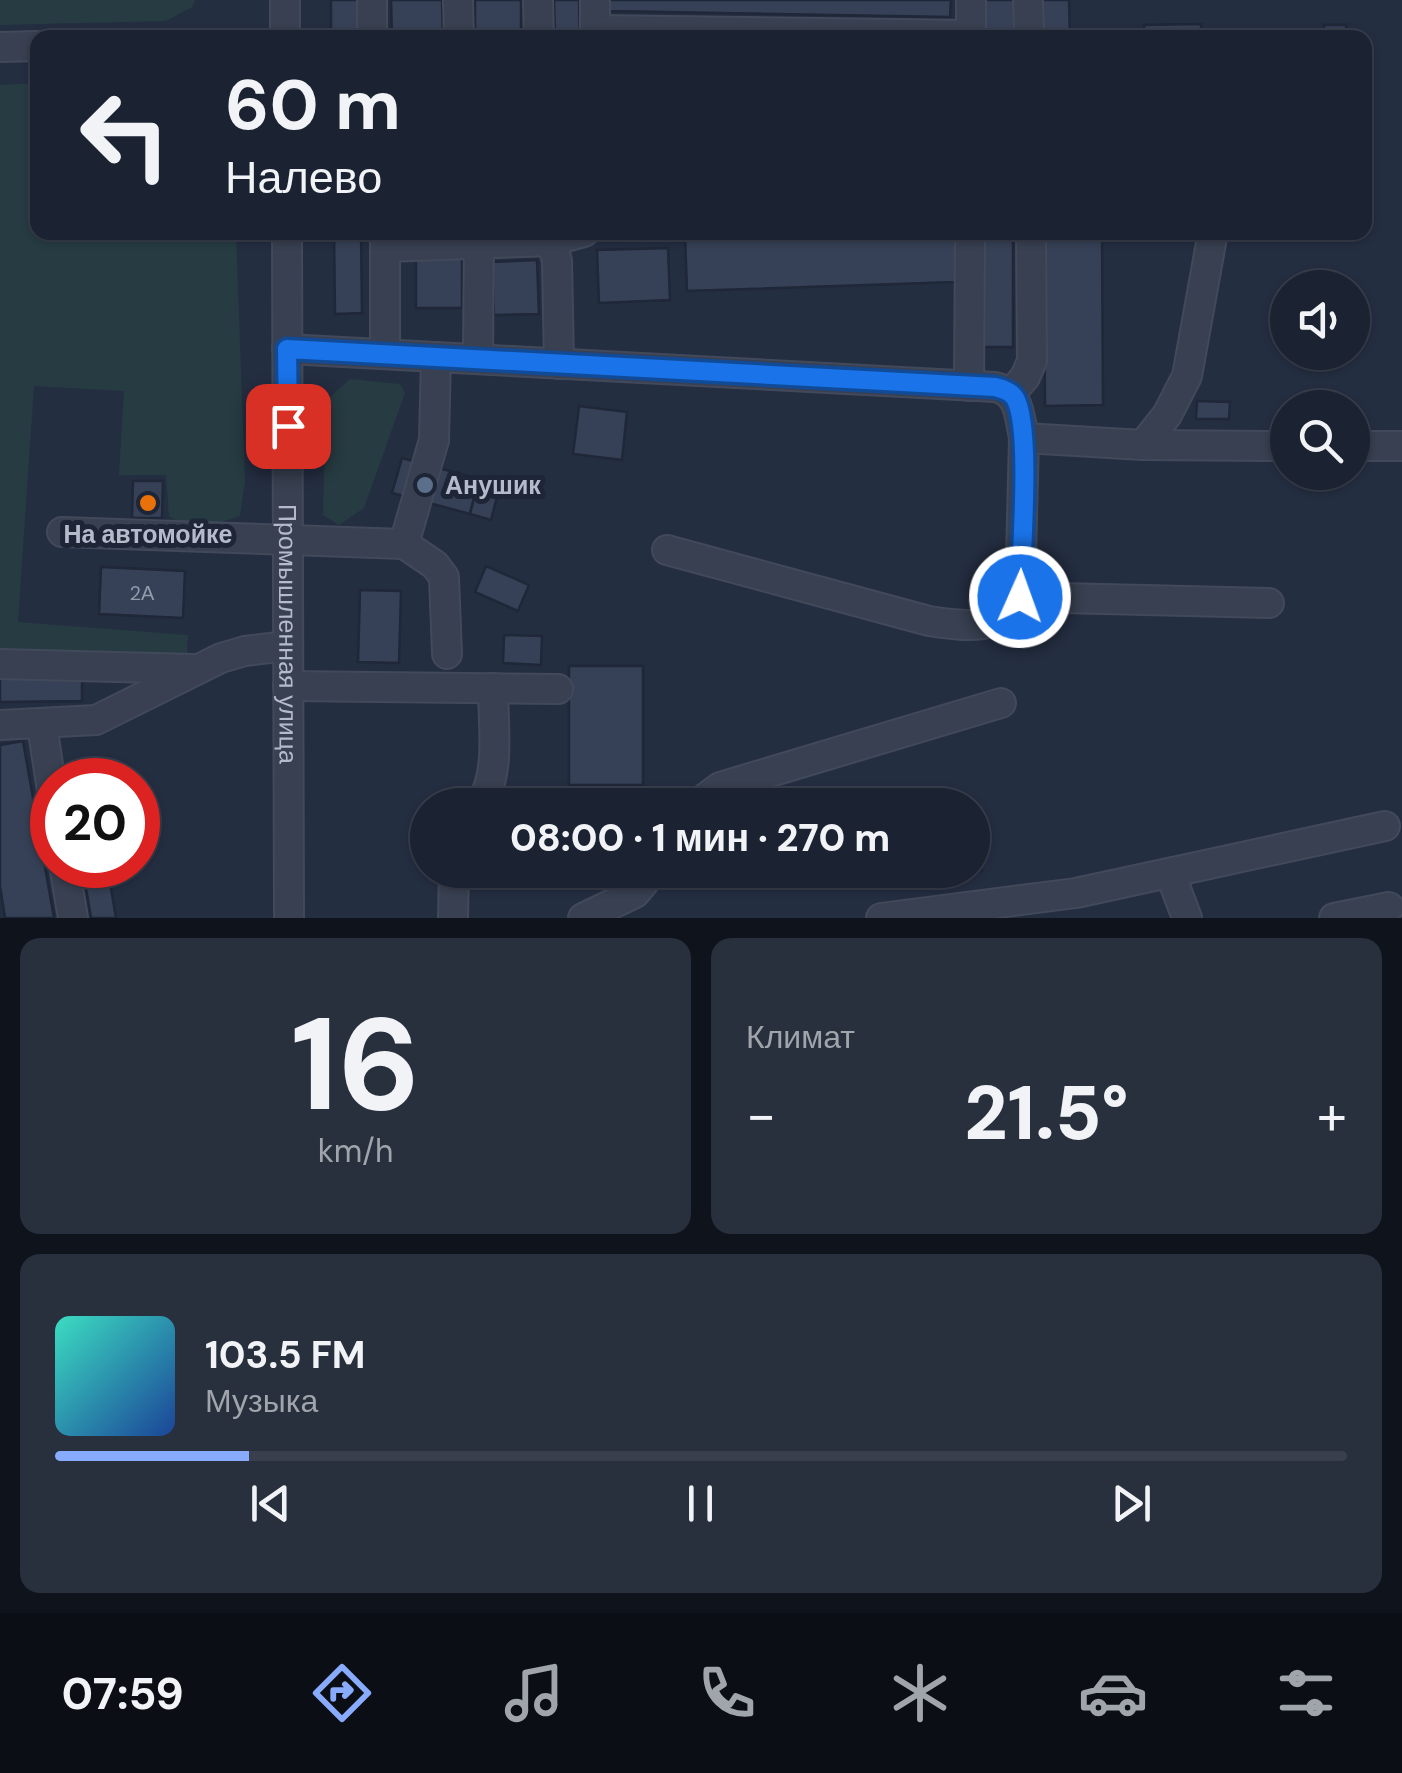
<!DOCTYPE html>
<html lang="ru">
<meta charset="utf-8">
<style>
:root{--surface:#1b2231;--page:#282f3d;--text:#f1f3f6;--muted:#a0a4ab;--line:#393f4d;--accent:#88abfd}
body{margin:0;font-family:"DM Sans",sans-serif;background:var(--page);color:var(--text);height:100vh;display:flex;flex-direction:column;font-size:38px;white-space:nowrap}
*{box-sizing:border-box;margin:0}
p{font-size:32px;color:var(--muted)}
.icon{flex:none;width:55px;height:55px;fill:none;stroke:currentColor;stroke-width:2;stroke-linecap:round;stroke-linejoin:round}
.map{position:relative;height:918px;overflow:hidden}
.panel{display:flex;flex-direction:column;gap:20px;padding:20px;background:#0f131b;flex:1}
.panel>*{flex:none}
.top-card{position:absolute;left:30px;top:30px;width:1342px;height:210px;border-radius:20px;box-shadow:0 2px 8px #0004,0 0 0 2px var(--line);background:#1b2231;color:var(--text);overflow:hidden}
.controls{position:absolute;left:1270px;top:270px;display:grid;gap:20px}
.controls a{display:grid;place-items:center;width:100px;height:100px;border-radius:50%;background:var(--surface);box-shadow:0 2px 8px #0004,0 0 0 2px var(--line);font-size:50px}
.speed{position:absolute;left:30px;top:758px;display:flex;gap:20px;font-size:50px;font-weight:700;text-align:center}
.speed>*{display:grid;place-content:center;width:130px;height:130px;border-radius:50%;background:var(--surface);box-shadow:0 2px 8px #0004,0 0 0 2px var(--line);line-height:1}
.speed .limit{border:15px solid #d22;background:#fff;color:#111}
.pin{position:absolute;display:grid;place-items:center;width:85px;height:85px;color:#fff;margin:-42px;border-radius:20px;box-shadow:0 5px 15px #0006}
.me{position:absolute;width:110px;margin:-55px;rotate:2deg;stroke-linejoin:round;filter:drop-shadow(0 0 8px #0008)}
.turn{display:flex;align-items:center;gap:35px;height:210px;padding:0 30px;font-size:45px}
.turn .icon{width:130px;height:130px;stroke-width:2.5}
.turn b{display:block;font-size:70px;line-height:85px}
.big{font-size:75px;font-weight:800;line-height:1.1}
.panel .card{flex:1;display:flex;flex-direction:column;justify-content:center;gap:15px;min-width:0;padding:0 35px;border-radius:20px;background:var(--page)}
.panel .dial{align-items:center;gap:0}
.dial b{font-size:130px;line-height:1}
.song{display:flex;align-items:center;gap:30px}
.cover{width:120px;height:120px;border-radius:15px;background:linear-gradient(135deg,hsl(170 70% 55%),hsl(220 70% 35%))}
.played{height:10px;border-radius:5px;background:linear-gradient(90deg,var(--accent) 15%,var(--line) 15%)}
.keys{display:flex;justify-content:space-around;direction:ltr}
.heat{display:flex;justify-content:space-between;align-items:center;font-size:55px;direction:ltr}
.panel .tiles{flex:1;display:grid;gap:20px;grid-template-columns:1fr 1fr}
.card:last-child{grid-column:span 2}
.trip{position:absolute;left:410px;top:788px;width:580px;height:100px;border-radius:50px;background:var(--surface);box-shadow:0 2px 8px #0004,0 0 0 2px var(--line);font-weight:800;line-height:100px;text-align:center}
.tabs{display:flex;height:160px;justify-content:space-around;align-items:center;background:#0b0e14;color:var(--muted)}
.tabs .icon{width:70px;height:70px}
.tabs .current{color:var(--accent)}
.tabs b{font-size:45px;color:var(--text)}
.map>svg:first-child{display:block}
.green{fill:#263c42}
.building{fill:#364157;stroke:#1f2738;stroke-width:2.5}
.lines{fill:none;stroke-linecap:round;stroke-linejoin:round}
.minor-casing{stroke:#42495a;stroke-width:32}
.minor{stroke:#384051;stroke-width:28}
.route-casing{stroke:#114b97;stroke-width:25}
.route{stroke:#1a73e8;stroke-width:18}
.service-dot{fill:#5c6f8a;stroke:#1d2536;stroke-width:4}
.food-dot{fill:#e8710a;stroke:#1d2536;stroke-width:4}
.labels{text-anchor:middle;dominant-baseline:central;stroke-width:10;stroke-linejoin:round;paint-order:stroke}
.number-label{font-size:20px;fill:#939aac}
.poi-label{font-size:25px;font-weight:bold;fill:#b5bbcb;stroke:#1d2536;text-anchor:start}
.street-label{font-size:25px;fill:#b5bbcb;stroke:#1d2536}
</style>
<div class="map">
<svg width="1402" height="918" viewBox="0 0 1402 918">
<rect width="100%" height="100%" fill="#242e41"/>
<g class="green">
<path d="M0 0H195L192 7 166 21 0 25Z"/>
<path d="M37 83 38 232 236 233 245 481 240 516C219 524 188 530 169 516L166 475H119L124 391 34 386 18 622 188 635 187 655 0 651V85Z"/>
<path d="M350 379 400 384 405 393 364 508 339 525 323 515 326 401Z"/>
</g>
<g class="building">
<rect x="331" y="0" width="27" height="38"/>
<path d="M391 0H442L443 38H392Z"/>
<rect x="475" y="0" width="46" height="38"/>
<path d="M554 0H579L580 38H555Z"/>
<path d="M610 0H951L950 17 609 11Z"/>
<rect x="984" y="0" width="30" height="38"/>
<path d="M1042 0H1069L1070 38H1042Z"/>
<path d="M1201 24V38H1145L1144 25Z"/>
<rect x="1324" y="25" width="22" height="13"/>
<path d="M334 232H361L362 313 335 314Z"/>
<path d="M774 232H955L956 282 687 291 685 236Z"/>
<path d="M984 232H1013V347H983Z"/>
<path d="M1044 232H1102L1103 405 1045 406Z"/>
<path d="M668 248 670 300 599 303 597 250Z"/>
<path d="M462 257V308H416V258Z"/>
<path d="M537 260 539 314 494 315 492 262Z"/>
<path d="M1197 401 1230 402 1229 419H1196Z"/>
<path d="M579 406 627 412 622 460 573 454Z"/>
<path d="M402 458 479 479 470 514 392 493Z"/>
<path d="M479 479 500 485 491 520 470 514Z"/>
<path d="M133 481H163L162 518H132Z"/>
<path d="M486 566 529 585 518 611 475 592Z"/>
<path d="M101 567 185 571 183 618 99 614Z"/>
<path d="M360 590 401 591 399 663 358 662Z"/>
<path d="M504 635 542 636 541 665 503 663Z"/>
<rect x="569" y="666" width="74" height="119"/>
<path d="M82 676V701L0 702V677Z"/>
<path d="M23 741 54 918H5L0 886V745Z"/>
<path d="M89 761 92 780H67L64 765Z"/>
<path d="M972 841H975L982 871 934 881 931 870H972Z"/>
<path d="M82 865H107L116 918H91Z"/>
<path d="M485 870H598V875Z"/>
</g>
<g class="lines">
<defs>
<g id="minor">
<path d="M372 0V38"/>
<path d="M458 0 459 38"/>
<path d="M538 0 539 38"/>
<path d="M595 0V38"/>
<path d="M1028 0 1029 38"/>
<path d="M595 30 971 35"/>
<path d="M285 38V0"/>
<path d="M971 38V0"/>
<path d="M0 47 38 46"/>
<path id="s1" d="M287 232 289 918"/>
<path d="M549 232 557 261 559 364"/>
<path d="M386 247 551 241 584 232"/>
<path d="M287 349 995 387C1020 393 1019 415 1024 438L1143 445 1167 415 1187 376 1213 232"/>
<path d="M385 354V232"/>
<path d="M478 359 479 232"/>
<path d="M969 386 970 232"/>
<path d="M1011 393 1025 377 1032 361 1031 232"/>
<path d="M1143 445 1288 446"/>
<path d="M1352 446H1402"/>
<path d="M62 532 404 544 434 440 436 357"/>
<path d="M404 544 435 565 444 577 447 654"/>
<path d="M667 550 929 621C963 626 1002 633 1020 597L1024 438"/>
<path d="M1020 597 1269 603"/>
<path d="M0 664 193 669"/>
<path d="M288 686 558 689"/>
<path d="M0 725 96 720 221 658 245 651 287 646"/>
<path d="M42 725 52 791"/>
<path d="M480 805C501 775 493 724 493 688"/>
<path d="M696 805 720 787 1001 703"/>
<path d="M64 865 73 918"/>
<path d="M1170 873 1187 918"/>
<path d="M453 918 454 870"/>
<path d="M583 918 635 893 654 870"/>
<path d="M881 918 1076 893 1385 826"/>
<path d="M1334 918 1389 907"/>
</g>
</defs>
<use href="#minor" class="minor-casing"/>
<use href="#minor" class="minor"/>
</g>
<g class="lines">
<defs>
<path id="route" d="M288 426 287 349 995 387C1002 389 1011 391 1015 398 1032 427 1021 557 1020 597"/>
</defs>
<use href="#route" class="route-casing"/>
<use href="#route" class="route"/>
</g>
<circle class="service-dot" cx="425" cy="485" r="10"/>
<circle class="food-dot" cx="148" cy="503" r="10"/>
<g class="labels">
<g class="number-label">
<text x="142" y="593">2А</text>
</g>
<g class="poi-label">
<text x="445" y="485">Анушик</text>
<text x="148" y="534" text-anchor="middle">На автомойке</text>
</g>
<g class="street-label">
<text stroke="none"><textPath href="#s1" startOffset="402">Промышленная улица</textPath></text>
</g>
</g>
</svg>
<div class="controls">
<a><svg class="icon" aria-label="sound" viewBox="0 0 24 24"><path d="M4 9h4l5-4v14l-5-4H4zM17 9q2 3 0 6"/></svg></a>
<a><svg class="icon" aria-label="search" viewBox="0 0 24 24"><circle cx="10" cy="10" r="6"/><path d="M15 15l6 6"/></svg></a>
</div>
<div class="speed"><div class="limit">20</div></div>
<div class="pin" style="left:288px;top:426px;background:#d93025"><svg class="icon" aria-label="arrive" viewBox="0 0 24 24"><path d="M6 21V4h12l-3 4 3 4H6"/></svg></div>
<svg class="me" style="left:1020px;top:597px" viewBox="-20 -20 40 40"><circle r="17" fill="#1a73e8" stroke="#fff" stroke-width="3"/><path d="M0-11L8 9 0 5-8 9z" fill="#fff"/></svg>
<div class="trip">08:00 · 1 мин · 270 m</div>
<div class="top-card">
<div class="turn"><svg class="icon" aria-label="left" viewBox="0 0 24 24"><path d="M17 20v-9H6M10 6l-5 5 5 5"/></svg><div><b>60 m</b>Налево</div></div>
</div>
</div>
<section class="panel">
<div class="tiles">
<div class="card dial"><b>16</b><p>km/h</p></div>
<div class="card"><p>Климат</p>
<div class="heat"><a>−</a><b class="big">21.5°</b><a>+</a></div>
</div>
<div class="card">
<div class="song"><i class="cover"></i><div><b>103.5 FM</b><p>Музыка</p></div></div>
<div class="played"></div>
<div class="keys"><svg class="icon" aria-label="previous" viewBox="0 0 24 24"><path d="M18 5L8 12l10 7zM5 5v14"/></svg><svg class="icon" aria-label="pause" viewBox="0 0 24 24"><path d="M8 5v14M16 5v14"/></svg><svg class="icon" aria-label="next" viewBox="0 0 24 24"><path d="M6 5l10 7-10 7zM19 5v14"/></svg></div>
</div>
</div>
</section>
<nav class="tabs">
<b>07:59</b>
<svg class="icon current" aria-label="directions" viewBox="0 0 24 24"><path d="M12 3l9 9-9 9-9-9zM9 14v-3h6M13 9l2 2-2 2"/></svg>
<svg class="icon" aria-label="music" viewBox="0 0 24 24"><path d="M9 18V5l10-2v13"/><circle cx="6" cy="18" r="3"/><circle cx="16" cy="16" r="3"/></svg>
<svg class="icon" aria-label="phone" viewBox="0 0 24 24"><path d="M5 4h4l2 5-3 2q2 4 5 5l2-3 5 2v4C11 20 4 13 5 4z"/></svg>
<svg class="icon" aria-label="climate" viewBox="0 0 24 24"><path d="M12 3v18M4 7l16 10M4 17L20 7"/></svg>
<svg class="icon" aria-label="car" viewBox="0 0 24 24"><path d="M5 17H2v-5l4-1 3-4h7l3 4 3 1v5h-3M9 17h6M6 11h13"/><circle cx="7" cy="17" r="2"/><circle cx="17" cy="17" r="2"/></svg>
<svg class="icon" aria-label="filters" viewBox="0 0 24 24"><path d="M4 7h16M4 17h16"/><circle cx="9" cy="7" r="2"/><circle cx="15" cy="17" r="2"/></svg>
</nav>
